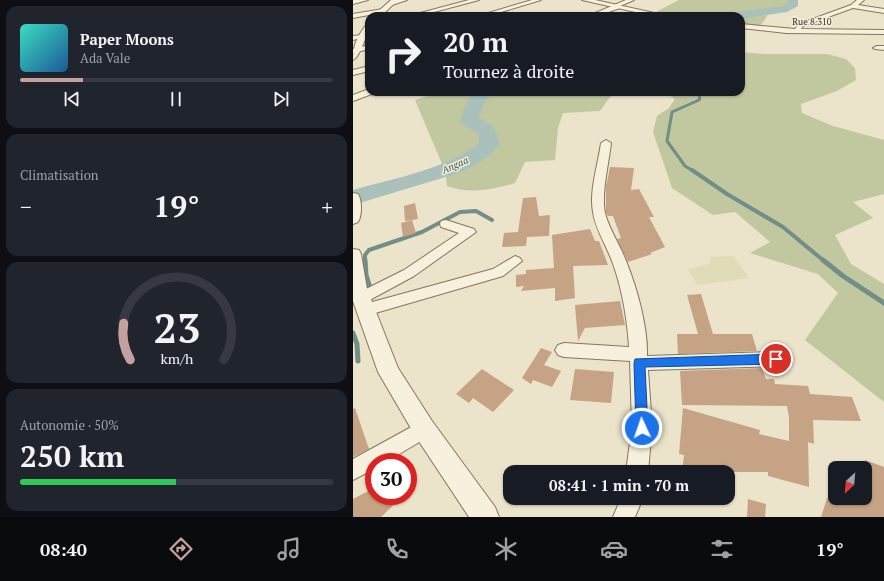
<!DOCTYPE html>
<html lang="fr">
<meta charset="utf-8">
<style>
:root{--surface:#171b24;--page:#20242c;--text:#f1f3f6;--muted:#9ea1a6;--line:#363941;--accent:#c5a0a0}
body{margin:0;font-family:"PT Serif",serif;background:var(--page);color:var(--text);height:100vh;display:flex;flex-direction:column;font-size:15px;white-space:nowrap}
*{box-sizing:border-box;margin:0}
p{font-size:13px;color:var(--muted)}
.icon{flex:none;width:22px;height:22px;fill:none;stroke:currentColor;stroke-width:2;stroke-linecap:round;stroke-linejoin:round}
.map{position:relative;flex:1;overflow:hidden}
.details{display:flex;flex-direction:column;gap:6px;padding:6px;background:#0d0f14;width:353px}
.details>*{flex:none}
.guide{position:absolute;left:12px;top:12px;width:380px;height:84px;border-radius:12px;box-shadow:0 1px 3px #0004;background:#171b24;color:var(--text);overflow:hidden}
.needle{width:26px;rotate:206deg}
.buttons{position:absolute;left:475px;top:461px;display:grid;gap:8px}
.buttons a{display:grid;place-items:center;width:44px;height:44px;border-radius:8px;background:var(--surface);box-shadow:0 1px 3px #0004;font-size:20px}
.speed{position:absolute;left:12px;top:453px;display:flex;gap:8px;font-size:20px;font-weight:700;text-align:center}
.speed>*{display:grid;place-content:center;width:52px;height:52px;border-radius:50%;background:var(--surface);box-shadow:0 1px 3px #0004;line-height:1}
.speed .limit{border:6px solid #d22;background:#fff;color:#111}
.pin{position:absolute;display:grid;place-items:center;width:34px;height:34px;color:#fff;margin:-17px;border:2px solid #fff;border-radius:50%;box-shadow:0 1px 4px #0007}
.me{position:absolute;width:44px;margin:-22px;rotate:357deg;stroke-linejoin:round;filter:drop-shadow(0 0 3px #0008)}
.turn{display:flex;align-items:center;gap:14px;height:84px;padding:0 12px;font-size:18px}
.turn .icon{width:52px;height:52px;stroke-width:2.5}
.turn b{display:block;font-size:28px;line-height:34px}
.big{font-size:30px;font-weight:800;line-height:1.1}
.details .tile{flex:1;display:flex;flex-direction:column;justify-content:center;gap:6px;min-width:0;padding:0 14px;border-radius:12px;background:var(--page)}
.details .dial{align-items:center;gap:0}
.dial svg{height:104px;overflow:visible;fill:none;stroke:var(--line);stroke-width:7;stroke-linecap:round;text-anchor:middle}
.dial text{fill:var(--text);stroke:none}
.song{display:flex;align-items:center;gap:12px}
.cover{width:48px;height:48px;border-radius:6px;background:linear-gradient(135deg,hsl(170 70% 55%),hsl(210 70% 35%))}
.played{height:4px;border-radius:2px;background:linear-gradient(90deg,var(--accent) 20%,var(--line) 20%)}
.keys{display:flex;justify-content:space-around;direction:ltr}
.heat{display:flex;justify-content:space-between;align-items:center;font-size:22px;direction:ltr}
.charge{height:6px;border-radius:3px;background:linear-gradient(90deg,#34c759 50%,var(--line) 0)}
.trip{position:absolute;left:150px;top:465px;width:232px;height:40px;border-radius:12px;background:var(--surface);box-shadow:0 1px 3px #0004;font-weight:800;line-height:40px;text-align:center}
.tab-bar{display:flex;height:64px;justify-content:space-around;align-items:center;background:#090b0e;color:var(--muted)}
.tab-bar .icon{width:28px;height:28px}
.tab-bar .on{color:var(--accent)}
.tab-bar b{font-size:18px;color:var(--text)}
main{display:flex;flex:1;min-height:0}
.map>svg:first-child{display:block}
.farmland{fill:#e0dcb8}
.green{fill:#c1c89f}
.lines{fill:none;stroke-linecap:round;stroke-linejoin:round}
.stream-far3{stroke:#718e88;stroke-width:2.5}
.stream-far2{stroke:#718e88;stroke-width:3}
.stream-far1{stroke:#718e88;stroke-width:4}
.stream{stroke:#718e88;stroke-width:5}
.river{fill:#aac0bb;fill-rule:evenodd}
.building{fill:#c5a384}
.minor-casing{stroke:#867660;stroke-width:2}
.tertiary-casing{stroke:#867660;stroke-width:2}
.minor{fill:#f6f0dd;fill-rule:evenodd}
.tertiary{fill:#f6f0dd;fill-rule:evenodd}
.route{fill:#1a73e8;stroke:#114b97}
.labels{text-anchor:middle;dominant-baseline:central;stroke-width:3;stroke-linejoin:round;paint-order:stroke}
.far-street-label{font-size:9px;fill:#382e22;stroke:#f3edd9}
.far-water-label{font-size:10px;font-style:italic;fill:#335656;stroke:#f3edd9}
</style>
<main>
<section class="details">
<div class="tile">
<div class="song"><i class="cover"></i><div><b>Paper Moons</b><p>Ada Vale</p></div></div>
<div class="played"></div>
<div class="keys"><svg class="icon" aria-label="previous" viewBox="0 0 24 24"><path d="M18 5L8 12l10 7zM5 5v14"/></svg><svg class="icon" aria-label="pause" viewBox="0 0 24 24"><path d="M8 5v14M16 5v14"/></svg><svg class="icon" aria-label="next" viewBox="0 0 24 24"><path d="M6 5l10 7-10 7zM19 5v14"/></svg></div>
</div>
<div class="tile"><p>Climatisation</p>
<div class="heat"><a>−</a><b class="big">19°</b><a>+</a></div>
</div>
<div class="tile dial"><svg viewBox="0 0 100 80">
<path d="M14 69A42 42 0 1 1 86 69"/>
<path d="M14 69A42 42 0 0 1 9 41" stroke="#c5a0a0"/>
<text x="50" y="56" font-size="32" font-weight="700">23</text>
<text x="50" y="72" font-size="11">km/h</text>
</svg></div>
<div class="tile"><p>Autonomie · 50%</p><b class="big">250 km</b><div class="charge"></div></div>
</section>
<div class="map">
<svg width="531" height="517" viewBox="0 0 531 517">
<rect width="100%" height="100%" fill="#ebe3ca"/>
<path class="farmland" d="M380 256 396 278 344 285 335 269 357 264V257Z"/>
<g class="green">
<path d="M326 0H440L437 7 416 11C406 36 398 23 388 34V16H295Z"/>
<path d="M388 52 410 54H474L493 59 502 68 503 80 484 91 448 104 449 113 480 126 531 140V194L500 202 520 218 482 235 498 264 531 284V402L452 340 485 293 465 274 397 253 417 242 382 212 360 215 319 188 300 132 304 116 316 108 322 99 310 92H303H388Z"/>
<path d="M87 92H269L260 93 247 111 210 113 205 128 202 160 172 162 162 183C141 190 115 194 94 186L92 171 62 100Z"/>
</g>
<g class="lines">
<path class="stream-far3" d="M344 101 347 99 345 92"/>
<path class="stream-far2" d="M340 171 332 166 314 141 319 112 346 100"/>
<g class="stream-far1">
<path d="M339 170 374 194 430 227 471 261"/>
<path d="M12 261V255L16 250 69 232 107 212 123 211 139 220"/>
</g>
<g class="stream">
<path d="M12 260 13 275 18 291"/>
<path d="M470 260 490 276 531 303"/>
<path d="M0 333 4 344 5 361"/>
</g>
<g class="river">
<path d="M435 0H445V6L434 12 388 19V16H376L382 12 431 6 434 4Z"/>
<path d="M121 92H139L130 106 126 118 141 127 147 144 133 158 109 172 0 205V190C38 179 97 168 126 143L125 134 109 124 107 120 112 106Z"/>
</g>
</g>
<g class="building">
<path d="M257 167 281 168 278 190 286 189 301 217H296L312 247 297 253 299 254 275 262 264 239 268 238 260 216H255L253 213V187Z"/>
<path d="M183 197 186 216 197 215 196 236 174 237 173 246 149 247 151 233 165 232 170 198Z"/>
<path d="M62 203 65 219 52 221 51 206Z"/>
<path d="M59 220 63 233 50 237 48 223Z"/>
<path d="M237 229 242 241H246L255 265 220 266 222 298 202 301V288L168 291 171 286 163 287V275L173 274V270L201 268 199 235Z"/>
<path d="M348 294 360 334H399L404 351 325 354 324 334H345L334 295Z"/>
<path d="M267 301 272 325 232 328 225 341 222 305Z"/>
<path d="M188 348 199 352 191 365 208 371 199 387 180 380 178 384 169 378Z"/>
<path d="M409 368 413 379H421L422 384 455 386 457 394 499 397 508 421 460 420 461 444 455 442 456 487 415 476V472H329L331 455 326 454 330 408 407 430 406 434 436 441V417L434 406 329 405 327 371Z"/>
<path d="M129 369 161 390 140 412 120 398 116 403 103 394Z"/>
<path d="M222 369 261 372 258 403 217 400Z"/>
<path d="M2 408 16 449 0 457V409Z"/>
<path d="M512 460 531 467V517H468L474 498H512Z"/>
<path d="M21 488V496H50L28 517H0V499Z"/>
<path d="M395 499 413 504 412 517H394Z"/>
</g>
<g class="lines">
<defs>
<g id="minor">
<path d="M0 0H15L0 4Z"/>
<path d="M44 0H54L39 5 36 3Z"/>
<path d="M116 0H126L66 16H56Z"/>
<path d="M179 0H188L135 16H125Z"/>
<path d="M273 0H281L267 6V8L244 16H235Z"/>
<path d="M504 0H511L505 5 531 9V13L500 8 450 26 448 29 531 30V34L433 33 388 28V24L442 29 446 24 498 5Z"/>
<path d="M30 9 33 11 32 12 0 18V14Z"/>
<path d="M187 13 189 16H181Z"/>
<path d="M0 36 8 35 11 37 0 40Z"/>
<path d="M16 45V49L0 53V49Z"/>
<path d="M524 46H531V50L522 49 520 48Z"/>
<path d="M16 66V71L0 75V70Z"/>
<path d="M16 89V92H20L19 94 0 101V95Z"/>
<path d="M253 140 258 143C256 163 248 193 252 213 256 229 267 245 273 261 284 288 295 327 294 356L423 352 429 354 432 359 429 364 423 366 295 370 299 427 295 472H273L279 427 277 361 211 357 205 355 202 350 205 345 211 343 276 347C274 317 269 288 259 261 253 245 242 228 240 212 236 191 245 165 248 143Z"/>
<path d="M93 220 121 229 123 232 61 276 13 302 8 303 3 302 0 298 3 294 51 270 106 233 88 227 87 224 88 221Z"/>
<path d="M162 256 167 258 169 261 150 276 12 316 6 314 4 310 6 306 12 304 140 269Z"/>
<path d="M71 420 78 423 81 429 78 435 33 462H21V469L0 480V459Z"/>
<path d="M268 498H290L282 517H260Z"/>
</g>
<g id="tertiary">
<path d="M38 0H45L28 16H20Z"/>
<path d="M229 0H242L315 16H300Z"/>
<path d="M13 25H16C16 31 6 58 0 60 0 45 4 37 13 25Z"/>
<path d="M0 193 5 194C9 200 9 216 5 222L0 224Z"/>
<path d="M0 249 6 250 8 254 14 289 45 368 79 421 142 507 146 517H116L63 437 25 372 0 301Z"/>
</g>
</defs>
<use href="#minor" class="minor-casing"/>
<use href="#tertiary" class="tertiary-casing"/>
<use href="#minor" class="minor"/>
<use href="#tertiary" class="tertiary"/>
</g>
<path class="route" d="M423 354 427 356 428 359 427 362 423 364 292 367 295 428 293 432 289 433 284 432 283 428 281 363 282 359Z"/>
<g class="labels">
<g class="far-street-label">
<text x="459" y="22">Rue 8.310</text>
</g>
<g class="far-water-label">
<text transform="translate(102 165) rotate(-24)">Angaa</text>
</g>
</g>
</svg>
<div class="buttons">
<a><svg class="needle" viewBox="-14 -14 28 28"><path d="M0-13l5 13h-10z" fill="#e53935"/><path d="M0 13l5-13h-10z" fill="#9ea1a6"/></svg></a>
</div>
<div class="speed"><div class="limit">30</div></div>
<div class="pin" style="left:423px;top:359px;background:#d93025"><svg class="icon" aria-label="arrive" viewBox="0 0 24 24"><path d="M6 21V4h12l-3 4 3 4H6"/></svg></div>
<svg class="me" style="left:289px;top:428px" viewBox="-20 -20 40 40"><circle r="17" fill="#1a73e8" stroke="#fff" stroke-width="3"/><path d="M0-11L8 9 0 5-8 9z" fill="#fff"/></svg>
<div class="trip">08:41 · 1 min · 70 m</div>
<div class="guide">
<div class="turn"><svg class="icon" aria-label="right" viewBox="0 0 24 24"><path d="M7 20v-9h11M14 6l5 5-5 5"/></svg><div><b>20 m</b>Tournez à droite</div></div>
</div>
</div>
</main>
<nav class="tab-bar">
<b>08:40</b>
<svg class="icon on" aria-label="directions" viewBox="0 0 24 24"><path d="M12 3l9 9-9 9-9-9zM9 14v-3h6M13 9l2 2-2 2"/></svg>
<svg class="icon" aria-label="music" viewBox="0 0 24 24"><path d="M9 18V5l10-2v13"/><circle cx="6" cy="18" r="3"/><circle cx="16" cy="16" r="3"/></svg>
<svg class="icon" aria-label="phone" viewBox="0 0 24 24"><path d="M5 4h4l2 5-3 2q2 4 5 5l2-3 5 2v4C11 20 4 13 5 4z"/></svg>
<svg class="icon" aria-label="climate" viewBox="0 0 24 24"><path d="M12 3v18M4 7l16 10M4 17L20 7"/></svg>
<svg class="icon" aria-label="car" viewBox="0 0 24 24"><path d="M5 17H2v-5l4-1 3-4h7l3 4 3 1v5h-3M9 17h6M6 11h13"/><circle cx="7" cy="17" r="2"/><circle cx="17" cy="17" r="2"/></svg>
<svg class="icon" aria-label="filters" viewBox="0 0 24 24"><path d="M4 7h16M4 17h16"/><circle cx="9" cy="7" r="2"/><circle cx="15" cy="17" r="2"/></svg>
<b>19°</b>
</nav>
